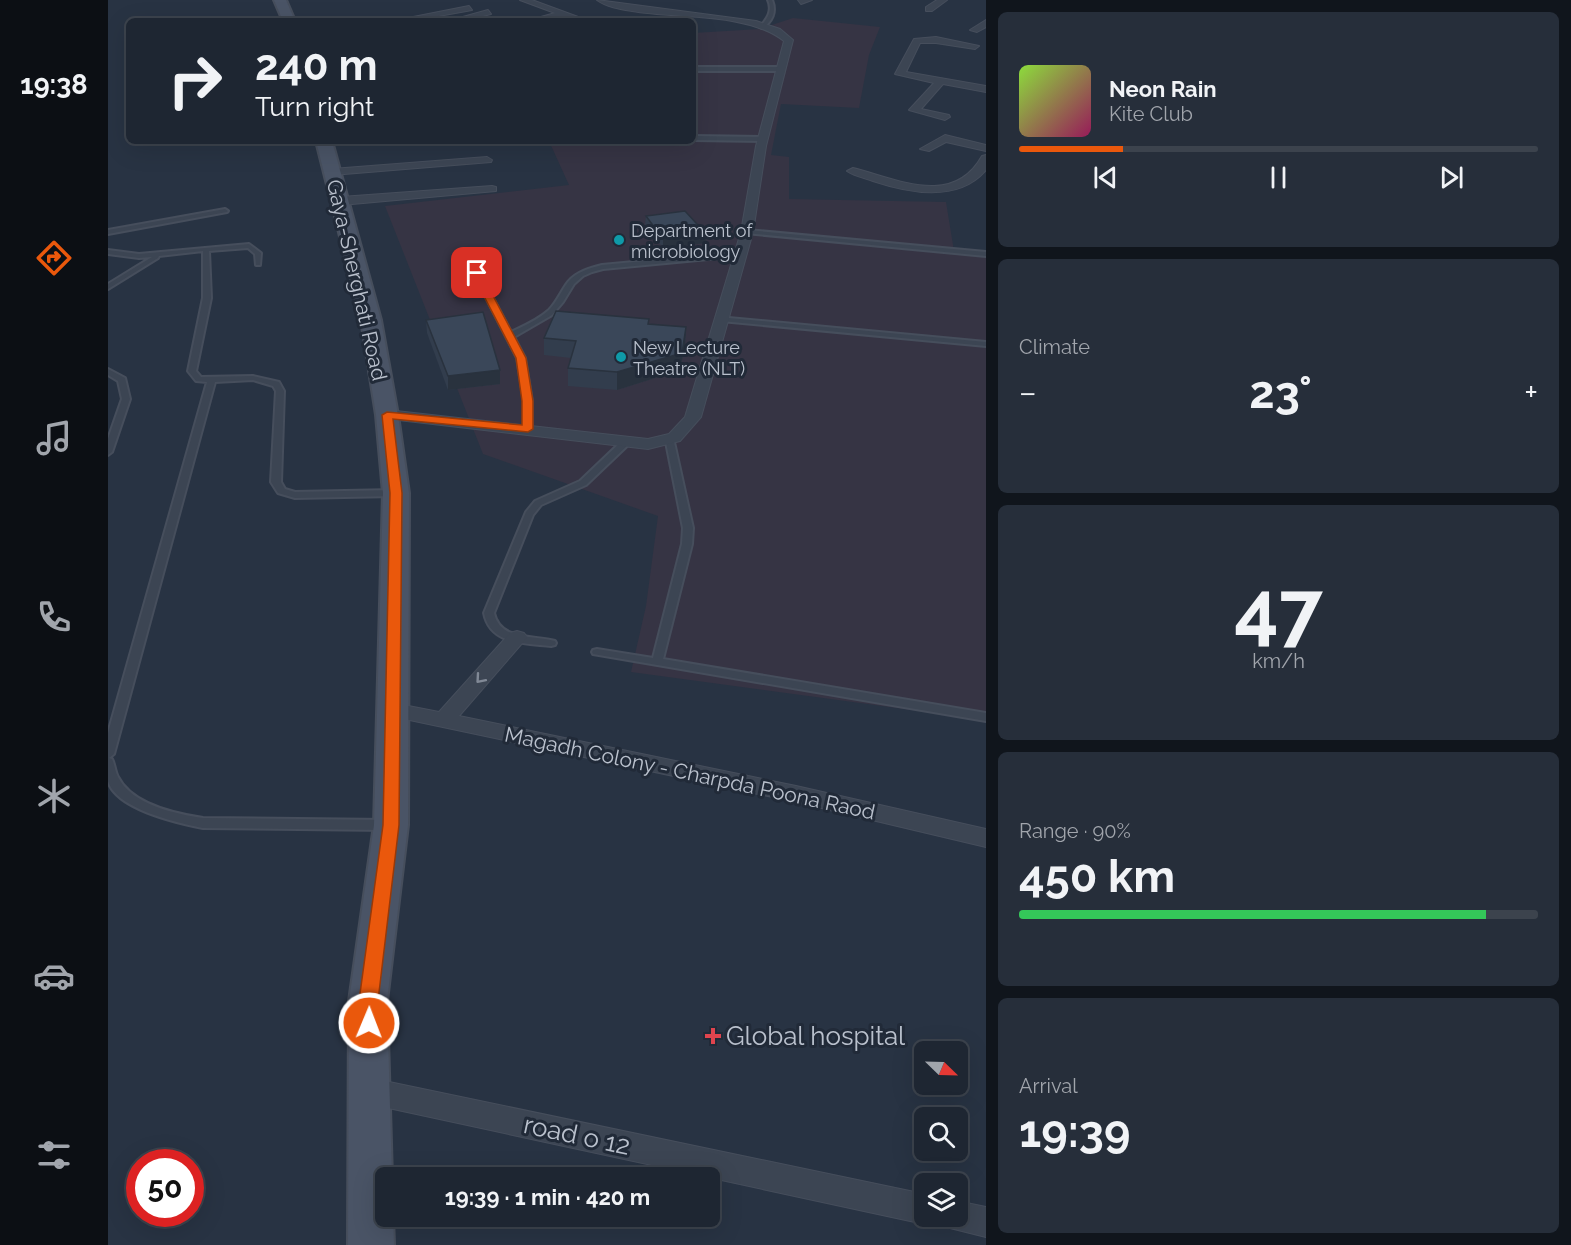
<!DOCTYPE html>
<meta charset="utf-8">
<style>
:root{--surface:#1e2632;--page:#262e3a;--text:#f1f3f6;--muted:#a1a5ac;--line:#3c434d;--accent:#ea580c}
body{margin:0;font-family:Raleway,sans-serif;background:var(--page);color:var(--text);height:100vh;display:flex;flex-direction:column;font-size:22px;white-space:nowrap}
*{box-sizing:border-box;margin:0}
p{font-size:20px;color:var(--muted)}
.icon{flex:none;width:33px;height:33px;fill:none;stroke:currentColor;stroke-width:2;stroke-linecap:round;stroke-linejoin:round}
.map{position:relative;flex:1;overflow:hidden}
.sheet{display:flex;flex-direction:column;gap:12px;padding:12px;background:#10151c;width:585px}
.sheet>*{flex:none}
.top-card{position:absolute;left:18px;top:18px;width:570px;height:126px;border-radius:9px;box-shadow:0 6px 24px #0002,0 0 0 2px var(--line);background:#1e2632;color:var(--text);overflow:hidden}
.needle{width:39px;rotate:113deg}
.fabs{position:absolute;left:806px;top:1041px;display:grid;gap:12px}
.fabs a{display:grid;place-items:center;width:54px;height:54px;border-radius:9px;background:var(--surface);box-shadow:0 6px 24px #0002,0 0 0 2px var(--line);font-size:30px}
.speed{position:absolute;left:18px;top:1149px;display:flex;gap:12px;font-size:30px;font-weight:700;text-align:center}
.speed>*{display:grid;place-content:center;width:78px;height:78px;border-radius:50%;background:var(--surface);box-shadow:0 6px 24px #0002,0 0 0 2px var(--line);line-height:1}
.speed .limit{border:9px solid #d22;background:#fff;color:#111}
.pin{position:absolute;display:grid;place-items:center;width:51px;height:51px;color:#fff;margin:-26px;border-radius:12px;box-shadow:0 3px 9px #0006}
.me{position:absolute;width:66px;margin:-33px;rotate:1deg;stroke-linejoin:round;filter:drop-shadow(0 0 4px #0008)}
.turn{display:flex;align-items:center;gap:21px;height:126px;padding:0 30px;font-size:27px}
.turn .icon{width:78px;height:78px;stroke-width:2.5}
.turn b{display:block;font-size:42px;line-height:51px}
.big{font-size:45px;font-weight:700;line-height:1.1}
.sheet .widget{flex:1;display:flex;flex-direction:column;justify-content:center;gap:9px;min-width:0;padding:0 21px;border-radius:9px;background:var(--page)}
.sheet .dial{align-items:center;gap:0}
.dial b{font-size:78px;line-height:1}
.song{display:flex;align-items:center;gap:18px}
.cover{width:72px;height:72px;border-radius:9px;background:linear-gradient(135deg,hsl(90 70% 55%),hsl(330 70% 35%))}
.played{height:6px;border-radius:3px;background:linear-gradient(90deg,var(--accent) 20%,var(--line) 20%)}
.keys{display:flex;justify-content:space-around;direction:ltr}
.heat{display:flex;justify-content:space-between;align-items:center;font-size:33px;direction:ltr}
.charge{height:9px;border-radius:4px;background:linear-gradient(90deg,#34c759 90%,var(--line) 0)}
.trip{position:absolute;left:267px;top:1167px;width:345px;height:60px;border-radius:9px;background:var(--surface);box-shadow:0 6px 24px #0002,0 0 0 2px var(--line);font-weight:700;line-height:60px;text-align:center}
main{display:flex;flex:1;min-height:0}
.menu{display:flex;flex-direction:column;width:108px;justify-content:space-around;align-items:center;background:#0c0f14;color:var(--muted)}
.menu .icon{width:42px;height:42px}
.menu .selected{color:var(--accent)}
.menu b{font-size:27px;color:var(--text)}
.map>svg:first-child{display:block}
.medical{fill:#363444}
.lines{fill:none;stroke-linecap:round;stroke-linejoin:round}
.service-casing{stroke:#464e5c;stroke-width:4}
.minor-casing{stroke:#464e5c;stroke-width:2}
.secondary-casing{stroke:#464e5c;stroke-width:4}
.service{fill:#3c4553;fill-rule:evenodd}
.minor{fill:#3c4553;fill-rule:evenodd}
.secondary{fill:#4a5466;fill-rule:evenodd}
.wall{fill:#323d4d}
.shaded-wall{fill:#29323e}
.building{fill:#3a4759;stroke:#29323e;stroke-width:1.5}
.oneway{stroke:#818996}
.route{fill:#ea580c;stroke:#983908;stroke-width:1.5}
.culture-dot{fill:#0f9aa8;stroke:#212a38;stroke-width:2}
.health-dot{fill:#e0444e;stroke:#212a38;stroke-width:2}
.labels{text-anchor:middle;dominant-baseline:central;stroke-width:6;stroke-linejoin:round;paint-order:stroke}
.far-poi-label{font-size:18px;fill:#bac1cd;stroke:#212a38;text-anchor:start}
.street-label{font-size:21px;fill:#bac1cd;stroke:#212a38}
.near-poi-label{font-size:26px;fill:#bac1cd;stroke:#212a38;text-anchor:start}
.near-street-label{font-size:26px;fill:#bac1cd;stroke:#212a38}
</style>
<main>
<nav class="menu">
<b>19:38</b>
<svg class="icon selected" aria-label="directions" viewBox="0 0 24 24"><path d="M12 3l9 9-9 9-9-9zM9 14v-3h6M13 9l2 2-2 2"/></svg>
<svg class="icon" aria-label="music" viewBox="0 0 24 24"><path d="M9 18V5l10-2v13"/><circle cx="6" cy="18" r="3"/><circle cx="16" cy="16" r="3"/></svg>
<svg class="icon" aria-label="phone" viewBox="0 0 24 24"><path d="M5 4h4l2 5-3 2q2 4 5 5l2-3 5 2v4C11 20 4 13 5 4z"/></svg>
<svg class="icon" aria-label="climate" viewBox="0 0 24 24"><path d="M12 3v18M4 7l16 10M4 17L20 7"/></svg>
<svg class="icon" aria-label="car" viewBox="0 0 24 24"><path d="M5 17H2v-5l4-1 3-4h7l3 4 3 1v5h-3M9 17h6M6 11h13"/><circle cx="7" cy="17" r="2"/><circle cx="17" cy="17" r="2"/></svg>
<svg class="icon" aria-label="filters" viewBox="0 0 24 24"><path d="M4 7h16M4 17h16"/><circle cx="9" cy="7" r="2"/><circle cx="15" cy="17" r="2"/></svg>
</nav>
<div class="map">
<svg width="878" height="1245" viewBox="0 0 878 1245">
<rect width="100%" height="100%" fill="#283343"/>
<path class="medical" d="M685 18 772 27 761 55 751 108 673 104 663 155 681 157V199L838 202 846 251 878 254V720L523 672 538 606 550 516 375 454 277 206 461 185 441 141H585V33L652 29Z"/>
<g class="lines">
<defs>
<g id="service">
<path d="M660 0H664C669 12 664 22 654 28L652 27C659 19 665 11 660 0Z"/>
<path d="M585 67H672L675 69 672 71H585Z"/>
<path d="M585 136 655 137 658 139 655 141 585 140Z"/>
<path d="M117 209 120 211 119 212 0 234V230Z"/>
<path d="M639 230 878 252V256L637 233V231Z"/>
<path d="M141 244 153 253 152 265H148L147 254 140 248 101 251 103 298 88 371 93 377 145 376 171 382 176 391 173 482 177 489 187 492 287 490 292 493 287 496 187 498 170 493 163 482 168 391 165 386 145 380 107 382 6 754 1 758 4 759C7 765 7 772 10 777 24 805 68 814 95 818L280 820 284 822 286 825 284 828 280 830 95 828C70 823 8 809 0 781 0 771 0 745 0 733L99 382 88 381 80 371 95 298V251L51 256 50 258 0 289V284L44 257 31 258 0 254V250L31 254Z"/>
<path d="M357 249 360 251 403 332C416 326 430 320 441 310 449 302 453 291 460 282 468 272 482 268 494 265L632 252 635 254 632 256 495 269 484 272 475 276 466 284 455 302 444 315 406 337 417 358 424 401V429L420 432 416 429V401L409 358 354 251Z"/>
<path d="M610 317 878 342V346L613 321 609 319Z"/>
<path d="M0 369 17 378 22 399 4 452 0 455V439L14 399 10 381 0 375Z"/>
<path d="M518 439 521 440V444L478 485 433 505 425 515 386 613C392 641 425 635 447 641L448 643 447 645 443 646C417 643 382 645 376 613L418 512 427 501 472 481 515 440Z"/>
<path d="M562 439 566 442 585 528 584 544 555 659 878 713V721L485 654 484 652 485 650 489 649 545 658 574 544 575 528 558 442Z"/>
</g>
<g id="minor">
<path d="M412 0H424L481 21H469L455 16 419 21 447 13Z"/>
<path d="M489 0 648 21 672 29 685 40 658 146 645 232 593 417 572 441 540 449 273 418 271 415 279 410 540 439 561 434 577 417 633 232 648 146 676 41C639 12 569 19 524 11 512 9 499 7 489 0Z"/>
<path d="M690 0H704L693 4Z"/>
<path d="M829 0H839L824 11H818V7Z"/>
<path d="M361 6 364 10 303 21H285Z"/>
<path d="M380 10 383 14 354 21 344 20Z"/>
<path d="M878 20V27L869 32 862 30Z"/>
<path d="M828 37 871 46 867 49 828 43H812L798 72 878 86V92L835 84 813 109 841 115 842 117 837 120 801 110 826 83 787 74 806 39Z"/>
<path d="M837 135 878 145V151L838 142 821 151 812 149Z"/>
<path d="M878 155V170C850 203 801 193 765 181 757 178 746 176 739 171L745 168C789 179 845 208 874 156Z"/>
<path d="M379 157 384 160 383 162 224 175 218 172 224 169Z"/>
<path d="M384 186 388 187V191L233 205 227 201 233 197Z"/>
<path d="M409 631 416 633 419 637 416 641 351 716 688 786 878 829V847L688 802 278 715 274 710 278 705 285 703 331 712 402 633Z"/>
<path d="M262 1078 816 1194V1216H828L816 1224 262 1104 252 1100 248 1091 252 1082Z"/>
<path d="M849 1201 878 1207V1237L838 1227 834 1216H849Z"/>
</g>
<g id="secondary">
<path d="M166 0H178L187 21H175Z"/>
<path d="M208 141H224L273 320 290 415 301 493 300 825 279 1001 284 1178H278V1216H285L286 1245H240L241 1001 266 825 275 493 268 415 253 320Z"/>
</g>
</defs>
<use href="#service" class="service-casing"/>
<use href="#minor" class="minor-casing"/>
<use href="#secondary" class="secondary-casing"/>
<use href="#service" class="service"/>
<use href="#minor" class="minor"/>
<use href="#secondary" class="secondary"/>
</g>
<g class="wall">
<path d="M538 216 599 235 598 243 555 248 537 224Z"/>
<path d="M541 319V324L578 327 577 345 572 370 509 390 460 386V368L463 358 436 355V338Z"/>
<path d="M318 320 392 370V384L340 390 319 333Z"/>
</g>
<g class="shaded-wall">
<path d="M599 235 598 243 555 248V239Z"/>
<path d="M578 327 577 345 572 370 509 390V372Z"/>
<path d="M392 370V384L340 390V376Z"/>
</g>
<g class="building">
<path d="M577 211 599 235 555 239 538 216Z"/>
<path d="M448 311 541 319 540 324 578 327 574 353 509 372 460 368 468 341 436 338Z"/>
<path d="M375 312 392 370 340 376 318 320Z"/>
</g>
<defs><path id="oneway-chevron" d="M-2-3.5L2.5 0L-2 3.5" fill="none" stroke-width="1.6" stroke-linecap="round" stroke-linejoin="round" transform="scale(1.5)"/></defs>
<use class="oneway" href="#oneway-chevron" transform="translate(372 679) rotate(131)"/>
<path class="route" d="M369 270 373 273 418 358 425 401V429L420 432 285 419 294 493 291 825 270 1001V1023L267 1029 261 1032 254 1029 251 1023V1001L275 825 282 493 274 415 279 412 414 425V401L408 358 364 273Z"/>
<g class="culture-dot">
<circle cx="511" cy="240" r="6"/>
<circle cx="513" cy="357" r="6"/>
</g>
<path class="health-dot" d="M602 1027h6v6h6v6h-6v6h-6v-6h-6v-6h6z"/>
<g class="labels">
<g class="far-poi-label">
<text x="523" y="230">Department of<tspan x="523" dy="21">microbiology</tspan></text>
<text x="525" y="347">New Lecture<tspan x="525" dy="21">Theatre (NLT)</tspan></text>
</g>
<g class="street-label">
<text transform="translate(249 280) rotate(77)">Gaya-Sherghati Road</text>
<text transform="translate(582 773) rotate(12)">Magadh Colony - Charpda Poona Raod</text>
</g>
<g class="near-poi-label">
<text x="618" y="1036">Global hospital</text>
</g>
<g class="near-street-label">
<text transform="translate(469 1135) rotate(12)">road o 12</text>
</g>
</g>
</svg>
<div class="fabs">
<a><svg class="needle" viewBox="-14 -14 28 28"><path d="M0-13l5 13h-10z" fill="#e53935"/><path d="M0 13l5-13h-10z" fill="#a1a5ac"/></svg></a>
<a><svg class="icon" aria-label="search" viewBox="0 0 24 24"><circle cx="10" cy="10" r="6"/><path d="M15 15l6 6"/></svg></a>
<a><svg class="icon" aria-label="layers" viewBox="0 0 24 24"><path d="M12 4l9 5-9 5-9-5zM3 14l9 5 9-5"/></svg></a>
</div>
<div class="speed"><div class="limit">50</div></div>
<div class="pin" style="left:369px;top:273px;background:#d93025"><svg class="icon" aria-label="arrive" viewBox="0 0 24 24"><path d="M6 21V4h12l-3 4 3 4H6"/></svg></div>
<svg class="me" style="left:261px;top:1023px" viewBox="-20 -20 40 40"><circle r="17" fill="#ea580c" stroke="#fff" stroke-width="3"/><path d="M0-11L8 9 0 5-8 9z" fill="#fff"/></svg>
<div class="trip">19:39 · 1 min · 420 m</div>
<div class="top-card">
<div class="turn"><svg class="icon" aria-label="right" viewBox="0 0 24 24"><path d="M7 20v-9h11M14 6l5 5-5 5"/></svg><div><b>240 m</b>Turn right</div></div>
</div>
</div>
<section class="sheet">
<div class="widget">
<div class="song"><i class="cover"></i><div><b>Neon Rain</b><p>Kite Club</p></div></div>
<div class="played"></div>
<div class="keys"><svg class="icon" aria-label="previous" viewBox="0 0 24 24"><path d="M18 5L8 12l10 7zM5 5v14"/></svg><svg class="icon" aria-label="pause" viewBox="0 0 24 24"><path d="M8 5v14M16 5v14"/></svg><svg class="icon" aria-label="next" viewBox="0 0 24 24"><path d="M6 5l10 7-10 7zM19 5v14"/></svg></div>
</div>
<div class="widget"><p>Climate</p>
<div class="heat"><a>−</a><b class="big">23°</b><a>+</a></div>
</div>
<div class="widget dial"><b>47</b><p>km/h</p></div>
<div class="widget"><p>Range · 90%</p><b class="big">450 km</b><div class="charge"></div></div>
<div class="widget"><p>Arrival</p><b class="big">19:39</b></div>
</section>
</main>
